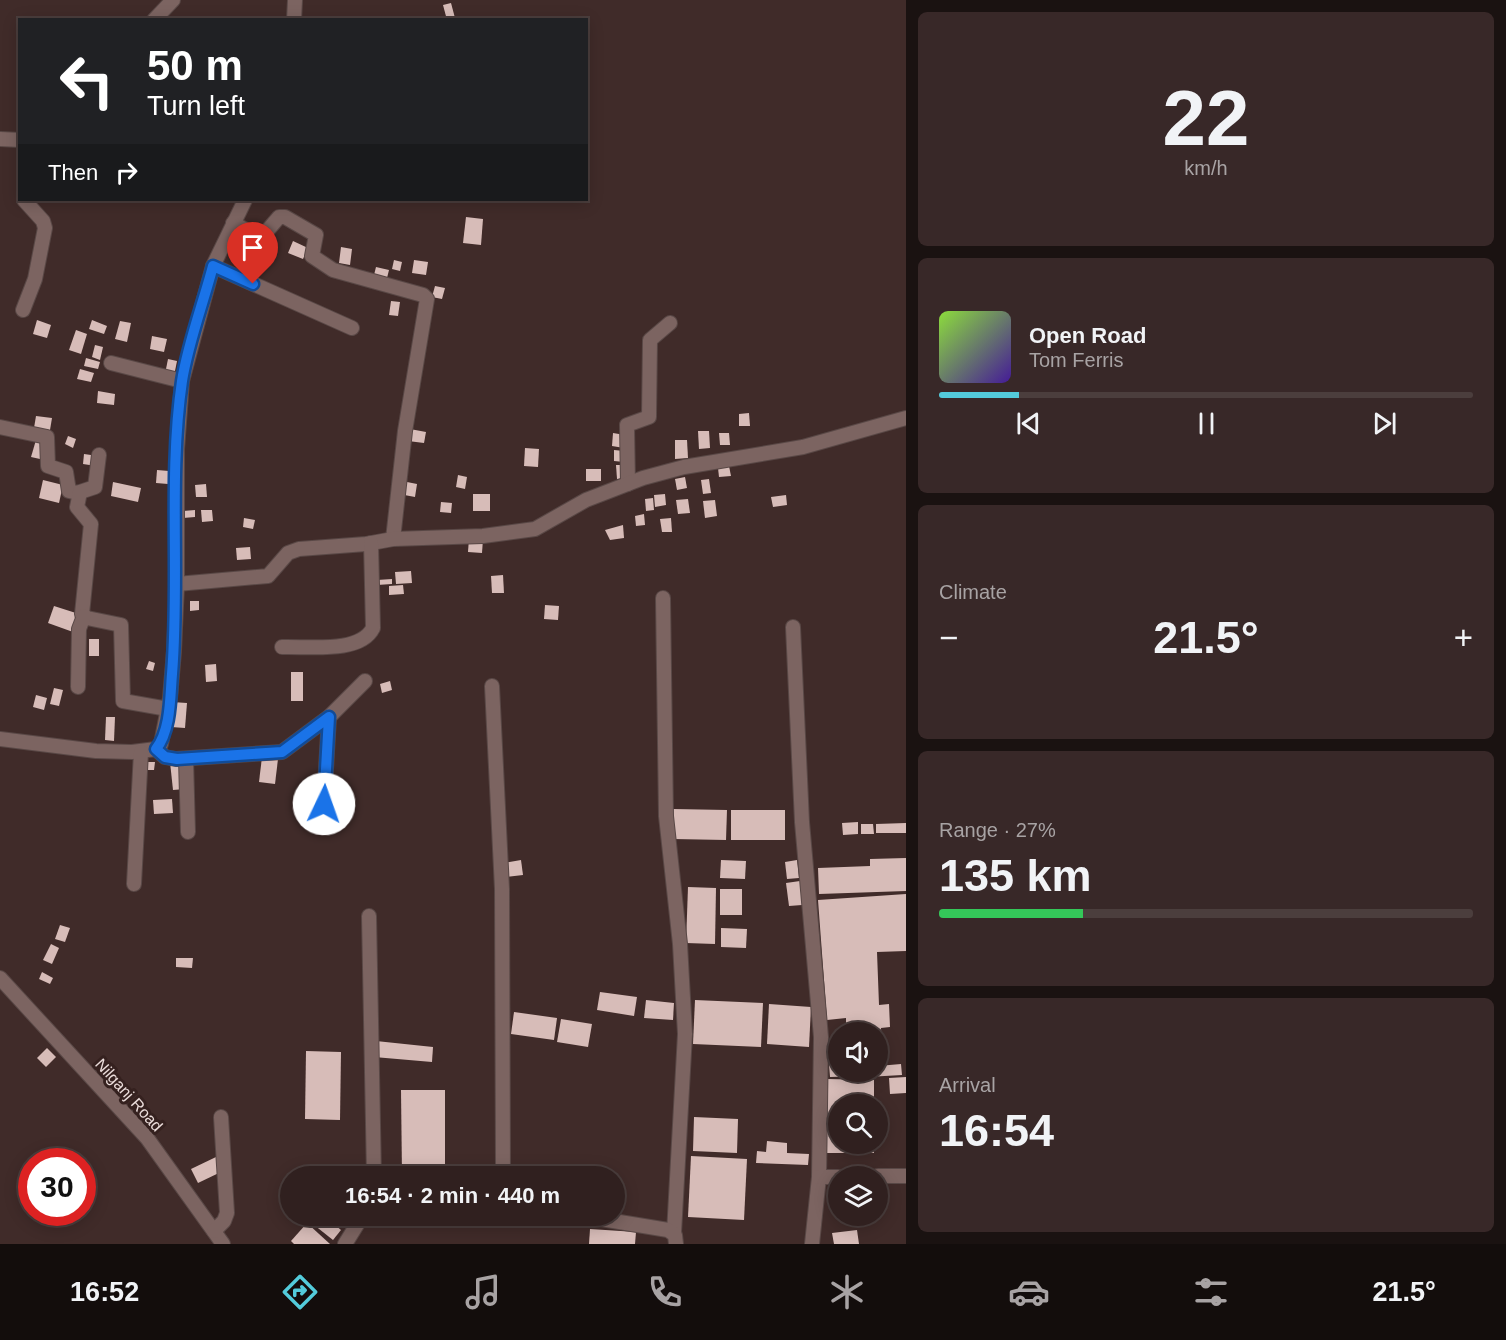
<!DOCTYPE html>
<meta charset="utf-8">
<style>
:root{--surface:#30201f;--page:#382828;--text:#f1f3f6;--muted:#a8a3a4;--line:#4b3e3d;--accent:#53cbdb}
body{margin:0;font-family:Arial,sans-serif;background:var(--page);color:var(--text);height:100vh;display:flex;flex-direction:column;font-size:22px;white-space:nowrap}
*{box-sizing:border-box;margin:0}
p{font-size:20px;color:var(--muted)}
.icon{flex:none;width:33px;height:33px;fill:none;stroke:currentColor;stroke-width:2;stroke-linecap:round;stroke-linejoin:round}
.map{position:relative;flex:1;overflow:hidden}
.panel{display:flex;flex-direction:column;gap:12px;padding:12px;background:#1a1211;width:600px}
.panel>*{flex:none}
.guide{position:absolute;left:18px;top:18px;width:570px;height:183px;border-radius:0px;box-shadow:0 3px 15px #0003,0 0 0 2px var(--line);background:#202124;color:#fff;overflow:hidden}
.tools{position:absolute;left:828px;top:1022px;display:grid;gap:12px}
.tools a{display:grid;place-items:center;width:60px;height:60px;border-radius:50%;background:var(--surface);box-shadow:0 3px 15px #0003,0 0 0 2px var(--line);font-size:30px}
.speed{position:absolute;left:18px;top:1148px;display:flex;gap:12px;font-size:30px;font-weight:700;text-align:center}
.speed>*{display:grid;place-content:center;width:78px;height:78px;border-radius:50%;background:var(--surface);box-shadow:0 3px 15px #0003,0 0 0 2px var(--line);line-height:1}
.speed .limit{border:9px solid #d22;background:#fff;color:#111}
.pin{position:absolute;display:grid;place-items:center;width:51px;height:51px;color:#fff;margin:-62px -26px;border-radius:50% 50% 50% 0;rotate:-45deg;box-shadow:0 0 6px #0007}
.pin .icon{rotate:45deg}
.me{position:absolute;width:66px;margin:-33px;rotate:3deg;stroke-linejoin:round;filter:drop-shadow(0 0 4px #0008)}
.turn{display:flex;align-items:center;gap:21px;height:126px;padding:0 30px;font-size:27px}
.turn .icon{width:78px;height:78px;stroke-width:2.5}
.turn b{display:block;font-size:42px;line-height:51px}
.then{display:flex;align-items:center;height:57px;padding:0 30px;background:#0003;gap:12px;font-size:22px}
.big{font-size:45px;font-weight:800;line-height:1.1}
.panel .card{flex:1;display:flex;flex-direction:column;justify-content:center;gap:9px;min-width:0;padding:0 21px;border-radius:9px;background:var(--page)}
.panel .dial{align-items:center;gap:0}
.dial b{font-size:78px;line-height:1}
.song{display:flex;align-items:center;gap:18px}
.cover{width:72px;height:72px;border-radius:9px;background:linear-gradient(135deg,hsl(90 70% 55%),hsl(260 70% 35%))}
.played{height:6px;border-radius:3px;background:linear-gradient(90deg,var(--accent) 15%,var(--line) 15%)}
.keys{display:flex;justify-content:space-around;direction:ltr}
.heat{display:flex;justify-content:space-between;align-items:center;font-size:33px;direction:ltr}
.charge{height:9px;border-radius:4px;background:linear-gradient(90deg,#34c759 27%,var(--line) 0)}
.trip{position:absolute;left:280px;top:1166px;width:345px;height:60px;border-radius:30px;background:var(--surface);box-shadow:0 3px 15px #0003,0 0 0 2px var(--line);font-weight:800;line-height:60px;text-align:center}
.menu{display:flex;height:96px;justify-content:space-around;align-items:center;background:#130d0c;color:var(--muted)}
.menu .icon{width:42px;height:42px}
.menu .active{color:var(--accent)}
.menu b{font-size:27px;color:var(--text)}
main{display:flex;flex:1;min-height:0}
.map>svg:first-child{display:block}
.building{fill:#d7bcb8}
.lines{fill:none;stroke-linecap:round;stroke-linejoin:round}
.minor-casing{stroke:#594846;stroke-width:16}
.minor{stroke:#7c6461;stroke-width:14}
.route-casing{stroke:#114b97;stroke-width:15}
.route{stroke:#1a73e8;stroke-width:10}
.labels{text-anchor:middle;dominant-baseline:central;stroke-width:6;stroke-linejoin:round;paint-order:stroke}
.street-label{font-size:16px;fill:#ebdddb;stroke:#35211f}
</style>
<main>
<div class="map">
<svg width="906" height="1244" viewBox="0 0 906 1244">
<rect width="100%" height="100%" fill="#402b29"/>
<g class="building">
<path d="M451 3 455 18 447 20 443 5Z"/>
<path d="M466 217 483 219 481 245 463 243Z"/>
<path d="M293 241 308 248 303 259 288 253Z"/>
<path d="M341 247 352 249 350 265 339 263Z"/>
<path d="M394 260 402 262 400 271 392 269Z"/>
<path d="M414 260 428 262 426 275 412 273Z"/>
<path d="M376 267 389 270 387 278 374 275Z"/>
<path d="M435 286 445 288 442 299 432 297Z"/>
<path d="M391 301 400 302 398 316 389 315Z"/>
<path d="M37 320 51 325 47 338 33 334Z"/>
<path d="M92 320 107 326 104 334 89 329Z"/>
<path d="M120 321 131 323 127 342 115 339Z"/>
<path d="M76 330 87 334 81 354 69 350Z"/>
<path d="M152 336 167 339 164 352 150 349Z"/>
<path d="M95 345 103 347 100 360 92 357Z"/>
<path d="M86 358 100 362 98 369 84 366Z"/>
<path d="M168 359 177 361 174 376 165 374Z"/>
<path d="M80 369 94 373 91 382 77 379Z"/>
<path d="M98 391 115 394 114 405 97 403Z"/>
<path d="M749 413 750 426H739V414Z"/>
<path d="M36 416 52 418 50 430 34 428Z"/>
<path d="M410 429 426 432 424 443 408 441Z"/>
<path d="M698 431H709L710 448 699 449Z"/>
<path d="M613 433 625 435 624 448 612 446Z"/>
<path d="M719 433H729L730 445H720Z"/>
<path d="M68 436 76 439 73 448 65 444Z"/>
<path d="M36 440 44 442 40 459 31 457Z"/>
<path d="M675 440H687L688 458 675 459Z"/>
<path d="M525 448 539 449 538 467 524 466Z"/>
<path d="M614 450 624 451V462L614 461Z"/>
<path d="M84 454 98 456 96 466 83 464Z"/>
<path d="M616 465H623L624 478 617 479Z"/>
<path d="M729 466 731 476 719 477 718 468Z"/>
<rect x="586" y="469" width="15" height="12"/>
<path d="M157 470 169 471 168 484 156 483Z"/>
<path d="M458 475 467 477 465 489 456 487Z"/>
<path d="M685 477 687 488 677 490 675 479Z"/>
<path d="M709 479 711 493 703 494 701 480Z"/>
<path d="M43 480 63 485 59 503 39 498Z"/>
<path d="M402 481 417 484 415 497 399 494Z"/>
<path d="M113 482 141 488 138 502 111 496Z"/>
<path d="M206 484 207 497H196L195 485Z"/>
<rect x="473" y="494" width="17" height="17"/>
<path d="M665 494 666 505 655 507 654 495Z"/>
<path d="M786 495 787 505 773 507 771 497Z"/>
<path d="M653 498 654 510 646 511 645 499Z"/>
<path d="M688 499 690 513 678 514 676 500Z"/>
<path d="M715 500 717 516 705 518 703 501Z"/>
<path d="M441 502 452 503 451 513 440 512Z"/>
<path d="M195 510V517L183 518V511Z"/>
<path d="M201 510H212L213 521 202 522Z"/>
<path d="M644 514 645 525 636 526 635 516Z"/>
<path d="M244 518 255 520 253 529 243 527Z"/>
<path d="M671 518 672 532H662L660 519Z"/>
<path d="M623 525 624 538 610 540 605 530Z"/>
<path d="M469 538 483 539 482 553 468 552Z"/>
<path d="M250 547 251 559 237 560 236 548Z"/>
<path d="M411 571 412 583 396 584 395 572Z"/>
<path d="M503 575 504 593H492L491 576Z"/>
<path d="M392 579V584L377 585V580Z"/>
<path d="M403 585 404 594 389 595V586Z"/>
<path d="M190 601H199V610L190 611Z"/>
<path d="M545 605 559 606 558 620 544 619Z"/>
<path d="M54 606 79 614 73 632 48 623Z"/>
<rect x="89" y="639" width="10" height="17"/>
<path d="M149 661 155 663 153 671 146 669Z"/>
<path d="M216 664 217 681 206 682 205 665Z"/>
<rect x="291" y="672" width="12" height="29"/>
<path d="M390 681 392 690 382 693 380 684Z"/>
<path d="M54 688 63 690 59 706 50 704Z"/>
<path d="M36 695 47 698 44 710 33 707Z"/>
<path d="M172 702 187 703 185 728 171 727Z"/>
<path d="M106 717H115L114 741 105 740Z"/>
<path d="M262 757 278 759 275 784 259 782Z"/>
<path d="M183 761 185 789 173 790 170 762Z"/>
<path d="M141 762H155L154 770H141Z"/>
<path d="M172 799 173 813 154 814 153 800Z"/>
<path d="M673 809 727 810 726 840 673 839Z"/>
<rect x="731" y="810" width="54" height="30"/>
<path d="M858 822V834L843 835 842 823Z"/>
<path d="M906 823V833H876V824Z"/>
<path d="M861 824H873L874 834H861Z"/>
<path d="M906 858V891L819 894 818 868 870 866V859Z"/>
<path d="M521 860 523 875 505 877 503 863Z"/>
<path d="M721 860 746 861 745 879 720 878Z"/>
<path d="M797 860 799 878 787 879 785 862Z"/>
<path d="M800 881 802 905 789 906 786 883Z"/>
<path d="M688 887 716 888 715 944 686 943Z"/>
<rect x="720" y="889" width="22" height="26"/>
<path d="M906 894V951L877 952 879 1005 889 1004 890 1027 881 1028 882 1050 878 1051V1032H846V1018L827 1020 818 900Z"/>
<path d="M60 925 70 928 65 942 55 939Z"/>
<path d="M721 928 747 929 746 948 721 947Z"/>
<path d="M51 944 59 948 52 964 43 960Z"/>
<path d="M176 958H193L192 968 176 967Z"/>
<path d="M42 972 53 978 50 984 39 979Z"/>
<path d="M600 992 637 997 634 1016 597 1010Z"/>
<path d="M646 1000 674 1003 673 1020 644 1018Z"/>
<path d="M695 1000 763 1003 761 1047 693 1044Z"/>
<path d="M769 1004 811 1007 809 1047 767 1044Z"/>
<path d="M514 1012 557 1018 554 1040 511 1034Z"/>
<path d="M561 1019 592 1024 588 1047 557 1042Z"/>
<path d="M376 1041 433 1047 432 1062 374 1057Z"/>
<path d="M47 1048 56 1057 46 1067 37 1058Z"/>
<path d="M306 1051 341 1052 340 1120 305 1119Z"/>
<path d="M838 1064V1071H862L863 1076 830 1077 829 1065Z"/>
<path d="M901 1064 902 1075 867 1077 866 1071H878V1066Z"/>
<path d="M906 1077V1093L890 1094 889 1078Z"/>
<path d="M827 1079 874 1080V1104H838V1143H874V1153H827Z"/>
<path d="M401 1090H445V1176H402Z"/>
<path d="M694 1117 738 1119 737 1153 693 1151Z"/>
<path d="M767 1141 787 1143V1153L809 1154 808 1165 756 1163 757 1151 766 1152Z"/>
<path d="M691 1156 747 1159 744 1220 688 1217Z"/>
<path d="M216 1157 223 1171 198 1183 191 1169Z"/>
<path d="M314 1215H323L341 1230 333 1240 309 1221Z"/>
<path d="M332 1215H351L352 1216 345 1225Z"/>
<path d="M307 1223 330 1244H294L291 1241Z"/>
<path d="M590 1229 636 1232 635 1244H589Z"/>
<path d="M857 1230 859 1244H834L832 1233Z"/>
</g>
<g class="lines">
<defs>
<g id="minor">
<path d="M154 20 173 0"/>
<path d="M294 20 295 0"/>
<path d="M0 139 20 140"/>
<path d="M233 223 261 238 279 217H285L316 235 312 256 333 270 423 295 427 299 405 431 393 539"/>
<path d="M213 266 352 328"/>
<path d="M23 310 35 279 45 228 43 221 24 200"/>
<path d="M111 363 182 381"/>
<path d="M0 427 47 437 48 466 66 472 69 491 78 493"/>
<path d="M99 455 95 487 80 492 77 507 91 524 82 614 87 618 121 625 123 701 168 709"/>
<path d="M628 484 627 425 649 417 650 340 670 323"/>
<path d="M177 584 268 576 288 553 299 549 366 544 393 539 483 536 535 529 586 500 643 478 684 467 803 447 906 418"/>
<path d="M663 598 666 816 680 944 685 1034 674 1233"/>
<path d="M793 627 802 822 821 1037 819 1177 812 1244"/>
<path d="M282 647C308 646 360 654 373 628L371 543"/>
<path d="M492 686 502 889 503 1176"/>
<path d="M78 687 79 629 84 616"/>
<path d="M0 739 96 751 132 752 156 749 161 744 170 698 174 651 177 584V449L182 381 213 266 245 200"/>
<path d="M156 749 165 757 176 759 282 752 329 717 365 681"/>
<path d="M186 759 188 832"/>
<path d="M324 804 329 717"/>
<path d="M134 884 141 752"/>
<path d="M369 916 374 1176"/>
<path d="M0 978 147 1138 223 1244"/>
<path d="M878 1176H906"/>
<path d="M819 1177H838"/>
<path d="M577 1215 668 1230 675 1235 676 1244"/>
<path d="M214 1231 224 1221 227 1213 221 1117"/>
<path d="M345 1244 363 1215"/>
</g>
</defs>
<use href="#minor" class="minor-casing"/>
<use href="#minor" class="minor"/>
</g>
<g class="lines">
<defs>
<path id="route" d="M253 284 213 266C203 304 188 343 182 381 168 477 180 577 172 674 170 697 171 730 156 749L165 757 177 759 282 752 329 717 324 804"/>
</defs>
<use href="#route" class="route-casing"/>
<use href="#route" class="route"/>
</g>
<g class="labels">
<g class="street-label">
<text transform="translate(129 1095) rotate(48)">Nilganj Road</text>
</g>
</g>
</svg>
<div class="tools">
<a><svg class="icon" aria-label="sound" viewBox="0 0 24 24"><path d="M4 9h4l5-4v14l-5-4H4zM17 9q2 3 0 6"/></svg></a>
<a><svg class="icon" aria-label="search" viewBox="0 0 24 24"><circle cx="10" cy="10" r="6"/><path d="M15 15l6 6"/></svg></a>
<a><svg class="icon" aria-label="layers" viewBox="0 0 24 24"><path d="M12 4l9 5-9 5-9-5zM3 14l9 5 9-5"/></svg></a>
</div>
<div class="speed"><div class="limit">30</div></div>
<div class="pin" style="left:253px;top:284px;background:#d93025"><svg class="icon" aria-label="arrive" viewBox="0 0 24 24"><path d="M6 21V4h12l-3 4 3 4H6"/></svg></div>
<svg class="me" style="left:324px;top:804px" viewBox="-20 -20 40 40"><circle r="19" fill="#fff"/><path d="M0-13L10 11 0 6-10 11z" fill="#1a73e8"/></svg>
<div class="trip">16:54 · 2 min · 440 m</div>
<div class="guide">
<div class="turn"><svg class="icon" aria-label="left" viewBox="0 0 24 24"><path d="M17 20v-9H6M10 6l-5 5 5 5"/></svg><div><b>50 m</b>Turn left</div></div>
<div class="then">Then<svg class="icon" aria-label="right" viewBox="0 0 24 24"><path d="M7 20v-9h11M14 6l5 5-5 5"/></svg></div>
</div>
</div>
<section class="panel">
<div class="card dial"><b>22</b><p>km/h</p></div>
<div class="card">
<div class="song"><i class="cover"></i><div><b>Open Road</b><p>Tom Ferris</p></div></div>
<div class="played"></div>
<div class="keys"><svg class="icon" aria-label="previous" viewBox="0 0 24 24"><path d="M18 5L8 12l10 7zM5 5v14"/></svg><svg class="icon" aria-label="pause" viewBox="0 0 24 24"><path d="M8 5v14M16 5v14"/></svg><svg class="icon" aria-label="next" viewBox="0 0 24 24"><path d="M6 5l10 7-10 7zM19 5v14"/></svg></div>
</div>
<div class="card"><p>Climate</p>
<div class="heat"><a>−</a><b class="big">21.5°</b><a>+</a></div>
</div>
<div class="card"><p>Range · 27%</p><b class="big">135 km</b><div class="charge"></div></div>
<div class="card"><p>Arrival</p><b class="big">16:54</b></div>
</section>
</main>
<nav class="menu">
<b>16:52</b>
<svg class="icon active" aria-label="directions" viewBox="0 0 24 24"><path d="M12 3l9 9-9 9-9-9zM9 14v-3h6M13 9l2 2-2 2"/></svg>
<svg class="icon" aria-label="music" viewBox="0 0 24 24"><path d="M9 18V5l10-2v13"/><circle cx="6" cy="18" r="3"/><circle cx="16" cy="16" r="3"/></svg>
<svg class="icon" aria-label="phone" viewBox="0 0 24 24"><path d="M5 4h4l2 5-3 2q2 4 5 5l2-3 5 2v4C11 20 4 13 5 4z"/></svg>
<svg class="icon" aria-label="climate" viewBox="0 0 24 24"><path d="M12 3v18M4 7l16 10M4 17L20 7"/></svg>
<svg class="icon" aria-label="car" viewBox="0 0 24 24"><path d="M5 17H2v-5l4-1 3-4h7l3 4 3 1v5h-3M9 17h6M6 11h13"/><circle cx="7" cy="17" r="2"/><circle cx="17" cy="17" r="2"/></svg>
<svg class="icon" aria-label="filters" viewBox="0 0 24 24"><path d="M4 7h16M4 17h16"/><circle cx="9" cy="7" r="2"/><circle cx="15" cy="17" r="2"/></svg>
<b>21.5°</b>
</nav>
